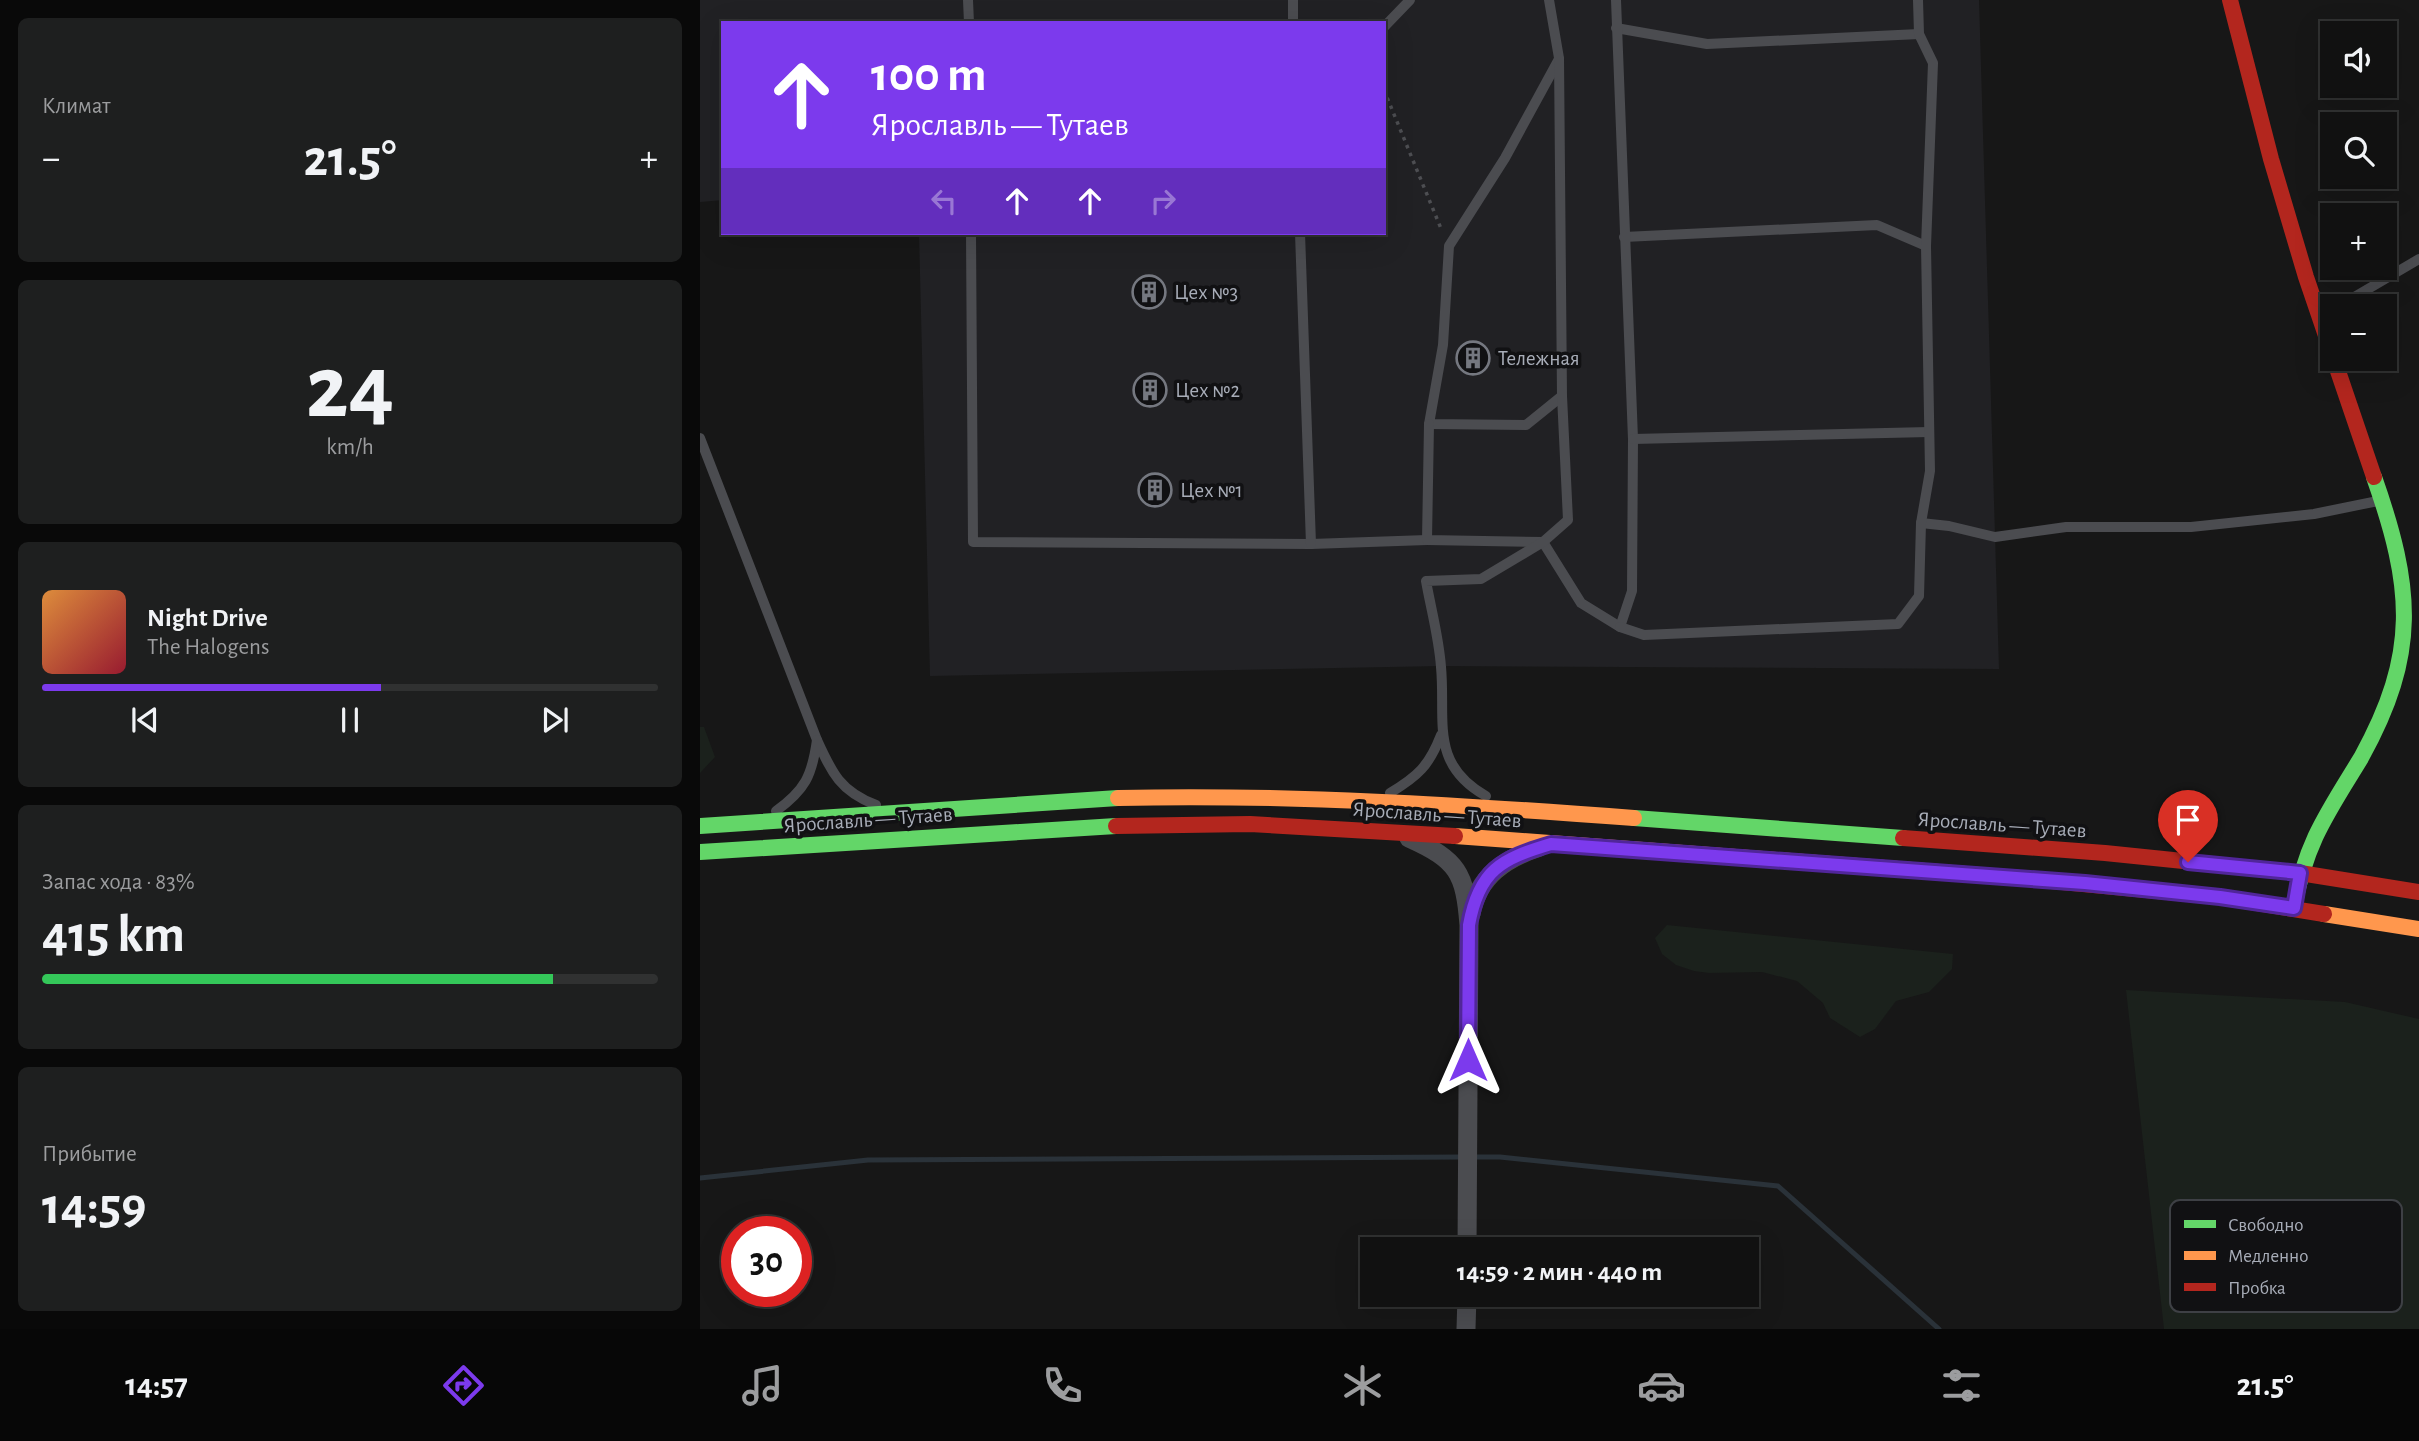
<!DOCTYPE html>
<html lang="ru">
<meta charset="utf-8">
<style>
:root{--surface:#111;--page:#1e1f1f;--text:#f1f3f6;--muted:#9c9d9f;--line:#303131;--accent:#7c3aed}
body{margin:0;font-family:"Alegreya Sans",sans-serif;background:var(--page);color:var(--text);height:100vh;display:flex;flex-direction:column;font-size:26px;white-space:nowrap}
*{box-sizing:border-box;margin:0}
p{font-size:23px;color:var(--muted)}
.icon{flex:none;width:38px;height:38px;fill:none;stroke:currentColor;stroke-width:2;stroke-linecap:round;stroke-linejoin:round}
.map{position:relative;flex:1;overflow:hidden}
.side{display:flex;flex-direction:column;gap:18px;padding:18px;background:#090909;width:700px}
.side>*{flex:none}
.top-card{position:absolute;left:21px;top:21px;width:665px;height:214px;border-radius:0px;box-shadow:0 7px 28px #0002,0 0 0 2px var(--line);background:#7c3aed;color:#fff;overflow:hidden}
.tools{position:absolute;left:1620px;top:21px;display:grid;gap:14px}
.tools a{display:grid;place-items:center;width:77px;height:77px;border-radius:0px;background:var(--surface);box-shadow:0 7px 28px #0002,0 0 0 2px var(--line);font-size:35px}
.speed{position:absolute;left:21px;top:1216px;display:flex;gap:14px;font-size:35px;font-weight:700;text-align:center}
.speed>*{display:grid;place-content:center;width:91px;height:91px;border-radius:50%;background:var(--surface);box-shadow:0 7px 28px #0002,0 0 0 2px var(--line);line-height:1}
.speed .limit{border:10px solid #d22;background:#fff;color:#111}
.pin{position:absolute;display:grid;place-items:center;width:60px;height:60px;color:#fff;margin:-72px -30px;border-radius:50% 50% 50% 0;rotate:-45deg;box-shadow:0 0 7px #0007}
.pin .icon{rotate:45deg}
.me{position:absolute;width:77px;margin:-38px;rotate:0deg;stroke-linejoin:round;filter:drop-shadow(0 0 5px #0008)}
.turn{display:flex;align-items:center;gap:24px;height:147px;padding:0 35px;font-size:32px}
.turn .icon{width:91px;height:91px;stroke-width:2.5}
.turn b{display:block;font-size:49px;line-height:60px}
.lanes{display:flex;align-items:center;height:66px;padding:0 35px;background:#0003;justify-content:center;gap:35px;direction:ltr}
.lanes .off{opacity:.35}
.big{font-size:52px;font-weight:600;line-height:1.1}
.side .widget{flex:1;display:flex;flex-direction:column;justify-content:center;gap:10px;min-width:0;padding:0 24px;border-radius:10px;background:var(--page)}
.side .dial{align-items:center;gap:0}
.dial b{font-size:91px;line-height:1}
.song{display:flex;align-items:center;gap:21px}
.cover{width:84px;height:84px;border-radius:10px;background:linear-gradient(135deg,hsl(30 70% 55%),hsl(350 70% 35%))}
.played{height:7px;border-radius:4px;background:linear-gradient(90deg,var(--accent) 55%,var(--line) 55%)}
.keys{display:flex;justify-content:space-around;direction:ltr}
.heat{display:flex;justify-content:space-between;align-items:center;font-size:38px;direction:ltr}
.charge{height:10px;border-radius:5px;background:linear-gradient(90deg,#34c759 83%,var(--line) 0)}
.trip{position:absolute;left:660px;top:1237px;width:399px;height:70px;border-radius:0px;background:var(--surface);box-shadow:0 7px 28px #0002,0 0 0 2px var(--line);font-weight:600;line-height:70px;text-align:center}
.tab-bar{display:flex;height:112px;justify-content:space-around;align-items:center;background:#070707;color:var(--muted)}
.tab-bar .icon{width:49px;height:49px}
.tab-bar .current{color:var(--accent)}
.tab-bar b{font-size:32px;color:var(--text)}
main{display:flex;flex:1;min-height:0}
.map>svg:first-child{display:block}
.built{fill:#212124}
.green{fill:#1b211c}
.lines{fill:none;stroke-linecap:round;stroke-linejoin:round}
.stream{stroke:#2a3239;stroke-width:5}
.path{stroke:#4d4e52;stroke-width:3.5;stroke-dasharray:3.5 5;stroke-linecap:butt}
.lane{stroke:#4b4c50;stroke-width:10}
.street{stroke:#4b4c50;stroke-width:19}
.fast{stroke:#63d668;stroke-width:16}
.slow{stroke:#ff974d;stroke-width:16}
.jam{stroke:#b3261e;stroke-width:16}
.route-casing{stroke:#51269a;stroke-width:18}
.route{stroke:#7c3aed;stroke-width:12}
.labels{text-anchor:middle;dominant-baseline:central;stroke-width:7;stroke-linejoin:round;paint-order:stroke}
.poi-label{font-size:21px;fill:#a8adb8;stroke:#111113;text-anchor:start}
.street-label{font-size:21px;fill:#a8adb8;stroke:#111113}
.key{fill:#111113;stroke:#3e4045;stroke-width:2}
.key-label{font-size:19px;fill:#a8adb8}
</style>
<main>
<section class="side">
<div class="widget"><p>Климат</p>
<div class="heat"><a>−</a><b class="big">21.5°</b><a>+</a></div>
</div>
<div class="widget dial"><b>24</b><p>km/h</p></div>
<div class="widget">
<div class="song"><i class="cover"></i><div><b>Night Drive</b><p>The Halogens</p></div></div>
<div class="played"></div>
<div class="keys"><svg class="icon" aria-label="previous" viewBox="0 0 24 24"><path d="M18 5L8 12l10 7zM5 5v14"/></svg><svg class="icon" aria-label="pause" viewBox="0 0 24 24"><path d="M8 5v14M16 5v14"/></svg><svg class="icon" aria-label="next" viewBox="0 0 24 24"><path d="M6 5l10 7-10 7zM19 5v14"/></svg></div>
</div>
<div class="widget"><p>Запас хода · 83%</p><b class="big">415 km</b><div class="charge"></div></div>
<div class="widget"><p>Прибытие</p><b class="big">14:59</b></div>
</section>
<div class="map">
<svg width="1719" height="1329" viewBox="0 0 1719 1329">
<rect width="100%" height="100%" fill="#171717"/>
<path class="built" d="M0 0H1279L1299 669 741 666 230 676 219 233H684V23H23V200L0 202Z"/>
<g class="green">
<path d="M0 727H4L15 757 0 773Z"/>
<path d="M967 925 1253 954 1252 969 1229 992 1196 1001 1175 1029 1160 1037 1130 1018 1123 1003 1097 981 1062 972 1009 973 994 971 976 965 962 954 955 938Z"/>
<path d="M1426 990 1645 1002 1719 1019V1329H1464Z"/>
</g>
<g class="lines">
<g class="stream">
<path d="M773 1157H800L1078 1186 1239 1329"/>
<path d="M0 1178 168 1160 763 1157"/>
</g>
<path class="path" d="M684 90 742 231"/>
<g class="lane">
<path d="M268 0 269 23"/>
<path d="M593 0V23"/>
<path d="M684 27 710 0"/>
<path d="M916 28 1007 44 1219 34"/>
<path d="M859 59 805 158 749 246 743 345 729 424 826 425 862 396"/>
<path d="M271 233 273 542 611 544 727 540"/>
<path d="M600 233 611 544"/>
<path d="M924 237 1177 225 1226 246"/>
<path d="M1639 306 1719 259"/>
<path d="M729 424 727 540 843 542 881 603 920 627 932 591 933 439 916 0"/>
<path d="M0 438 117 740C132 773 140 791 176 805"/>
<path d="M933 439 1229 432"/>
<path d="M1221 523 1249 526 1295 537 1366 527H1491L1614 514 1678 501"/>
<path d="M920 627 944 635 1198 624 1219 596 1221 523 1230 471 1226 246 1233 63 1219 34 1218 0"/>
<path d="M690 793C718 776 729 766 741 735"/>
<path d="M786 796C729 764 746 720 741 667 739 638 731 609 726 581L781 579 843 542 868 520 862 396 859 58 849 0"/>
<path d="M76 811C105 790 112 776 117 740"/>
</g>
<g class="street">
<path d="M709 838C758 860 765 873 769 925L767 1250"/>
<path d="M771 914C778 876 806 858 840 847"/>
<path d="M766 1329 767 1295"/>
</g>
<g class="fast">
<path d="M934 818 1203 838"/>
<path d="M0 826 418 798"/>
<path d="M0 852 416 826"/>
<path d="M1594 908C1605 843 1628 812 1661 758 1719 653 1713 588 1674 477"/>
</g>
<g class="slow">
<path d="M418 798C591 794 762 805 934 818"/>
<path d="M755 836 1319 878"/>
<path d="M1624 914 1719 929"/>
</g>
<g class="jam">
<path d="M1530 0 1571 159 1606 277 1674 477"/>
<path d="M416 826 550 824 755 836"/>
<path d="M1203 838 1405 853 1600 873 1719 892"/>
<path d="M1319 878 1520 897 1624 914"/>
</g>
</g>
<g class="lines">
<defs>
<path id="route" d="M768 1060 769 925C779 870 801 859 851 844L1385 883 1520 897 1594 908 1600 873 1488 862"/>
</defs>
<use href="#route" class="route-casing"/>
<use href="#route" class="route"/>
</g>
<defs>
<symbol id="building-ring" viewBox="-11 -11 22 22"><circle r="9.5" fill="#111113" stroke="#757880" stroke-width="1.5"/><path d="M-4-6H4V6H1V3H-1V6H-4ZM-2.5-4.3h1.7v1.8h-1.7ZM.8-4.3h1.7v1.8H.8ZM-2.5-1h1.7V.8h-1.7ZM.8-1h1.7V.8H.8Z" fill="#757880"/></symbol>
</defs>
<g fill-rule="evenodd">
<use href="#building-ring" x="430" y="273" width="38" height="38"/>
<use href="#building-ring" x="754" y="339" width="38" height="38"/>
<use href="#building-ring" x="431" y="371" width="38" height="38"/>
<use href="#building-ring" x="436" y="471" width="38" height="38"/>
</g>
<g class="labels">
<g class="poi-label">
<text x="474" y="292">Цех №3</text>
<text x="798" y="358">Тележная</text>
<text x="475" y="390">Цех №2</text>
<text x="480" y="490">Цех №1</text>
</g>
<g class="street-label">
<text transform="translate(737 815) rotate(4)">Ярославль — Тутаев</text>
<text transform="translate(168 820) rotate(-4)">Ярославль — Тутаев</text>
<text transform="translate(1302 825) rotate(4)">Ярославль — Тутаев</text>
</g>
</g>
<rect x="1470" y="1200" width="232" height="112" rx="10" class="key"/>
<rect x="1484" y="1220" width="32" height="8" fill="#63d668"/>
<rect x="1484" y="1251" width="32" height="9" fill="#ff974d"/>
<rect x="1484" y="1283" width="32" height="8" fill="#b3261e"/>
<g class="key-label">
<text x="1528" y="1231">Свободно</text>
<text x="1528" y="1262">Медленно</text>
<text x="1528" y="1294">Пробка</text>
</g>
</svg>
<div class="tools">
<a><svg class="icon" aria-label="sound" viewBox="0 0 24 24"><path d="M4 9h4l5-4v14l-5-4H4zM17 9q2 3 0 6"/></svg></a>
<a><svg class="icon" aria-label="search" viewBox="0 0 24 24"><circle cx="10" cy="10" r="6"/><path d="M15 15l6 6"/></svg></a>
<a>+</a>
<a>−</a>
</div>
<div class="speed"><div class="limit">30</div></div>
<div class="pin" style="left:1488px;top:862px;background:#d93025"><svg class="icon" aria-label="arrive" viewBox="0 0 24 24"><path d="M6 21V4h12l-3 4 3 4H6"/></svg></div>
<svg class="me" style="left:768px;top:1060px" viewBox="-20 -20 40 40"><path d="M0-17L14 15 0 8-14 15z" fill="#7c3aed" stroke="#fff" stroke-width="4"/></svg>
<div class="trip">14:59 · 2 мин · 440 m</div>
<div class="top-card">
<div class="turn"><svg class="icon" aria-label="ahead" viewBox="0 0 24 24"><path d="M12 20V5M6 11l6-6 6 6"/></svg><div><b>100 m</b>Ярославль — Тутаев</div></div>
<div class="lanes"><svg class="icon off" aria-label="left" viewBox="0 0 24 24"><path d="M17 20v-9H6M10 6l-5 5 5 5"/></svg><svg class="icon" aria-label="ahead" viewBox="0 0 24 24"><path d="M12 20V5M6 11l6-6 6 6"/></svg><svg class="icon" aria-label="ahead" viewBox="0 0 24 24"><path d="M12 20V5M6 11l6-6 6 6"/></svg><svg class="icon off" aria-label="right" viewBox="0 0 24 24"><path d="M7 20v-9h11M14 6l5 5-5 5"/></svg></div>
</div>
</div>
</main>
<nav class="tab-bar">
<b>14:57</b>
<svg class="icon current" aria-label="directions" viewBox="0 0 24 24"><path d="M12 3l9 9-9 9-9-9zM9 14v-3h6M13 9l2 2-2 2"/></svg>
<svg class="icon" aria-label="music" viewBox="0 0 24 24"><path d="M9 18V5l10-2v13"/><circle cx="6" cy="18" r="3"/><circle cx="16" cy="16" r="3"/></svg>
<svg class="icon" aria-label="phone" viewBox="0 0 24 24"><path d="M5 4h4l2 5-3 2q2 4 5 5l2-3 5 2v4C11 20 4 13 5 4z"/></svg>
<svg class="icon" aria-label="climate" viewBox="0 0 24 24"><path d="M12 3v18M4 7l16 10M4 17L20 7"/></svg>
<svg class="icon" aria-label="car" viewBox="0 0 24 24"><path d="M5 17H2v-5l4-1 3-4h7l3 4 3 1v5h-3M9 17h6M6 11h13"/><circle cx="7" cy="17" r="2"/><circle cx="17" cy="17" r="2"/></svg>
<svg class="icon" aria-label="filters" viewBox="0 0 24 24"><path d="M4 7h16M4 17h16"/><circle cx="9" cy="7" r="2"/><circle cx="15" cy="17" r="2"/></svg>
<b>21.5°</b>
</nav>
